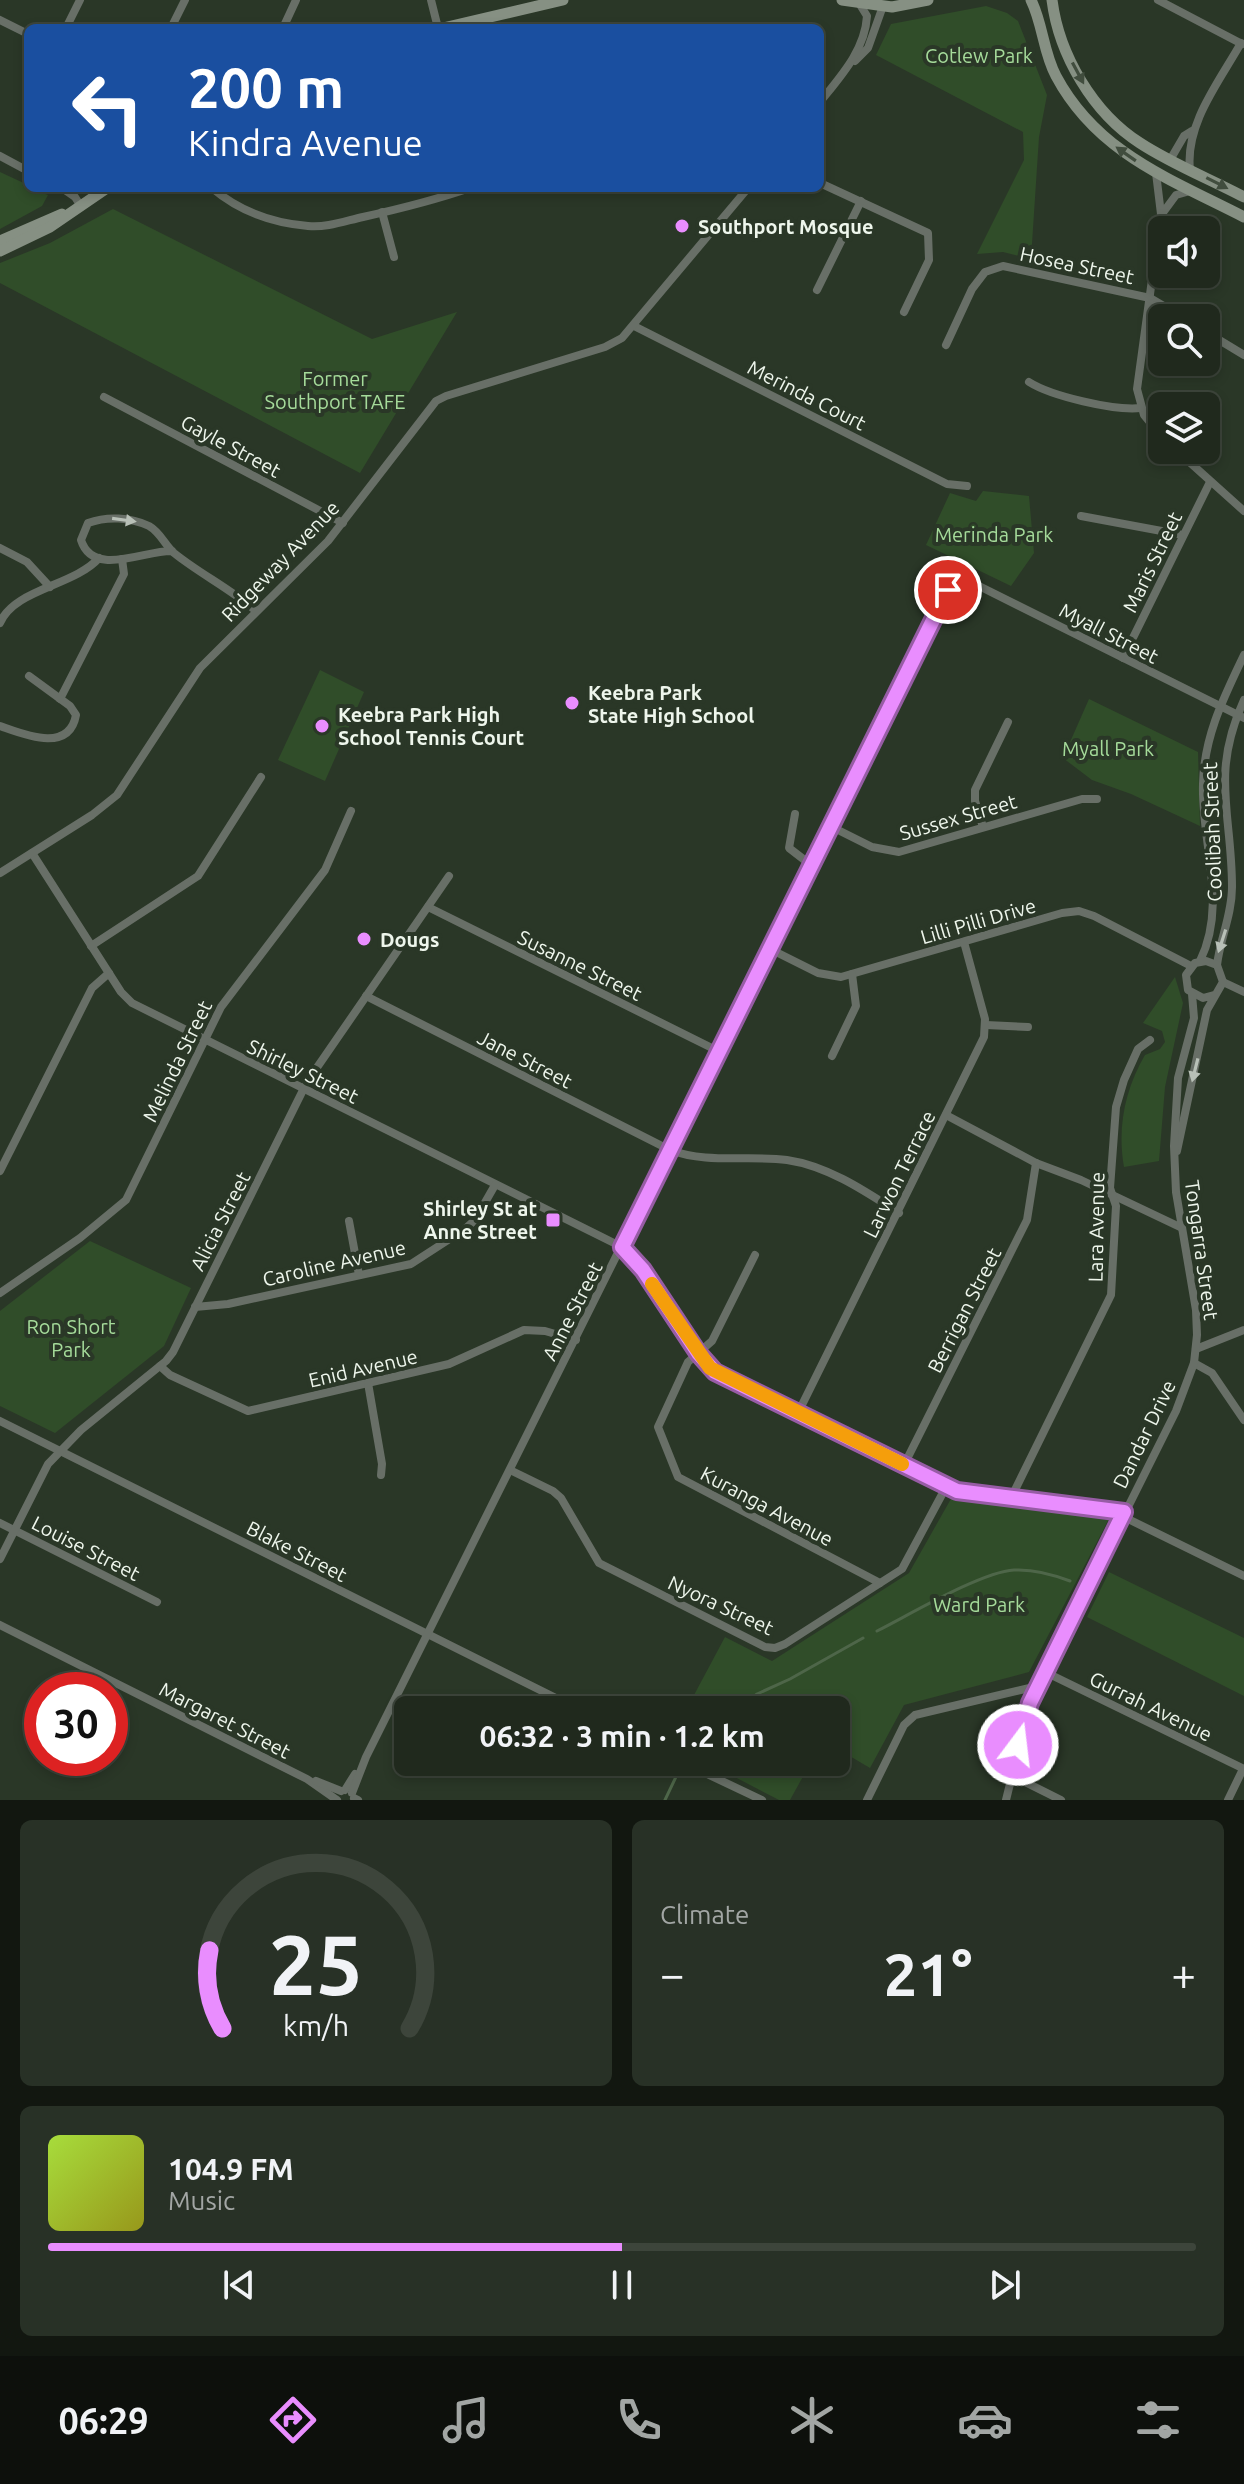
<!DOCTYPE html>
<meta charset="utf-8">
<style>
:root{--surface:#20291d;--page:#283126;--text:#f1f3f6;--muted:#a2a6a4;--line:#3d453b;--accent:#e98dfe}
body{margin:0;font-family:Ubuntu,sans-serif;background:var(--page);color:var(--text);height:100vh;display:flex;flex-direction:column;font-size:30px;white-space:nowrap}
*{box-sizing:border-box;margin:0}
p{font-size:26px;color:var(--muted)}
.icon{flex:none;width:44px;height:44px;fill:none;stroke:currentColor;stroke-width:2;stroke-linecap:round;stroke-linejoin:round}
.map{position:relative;height:1800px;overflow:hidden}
.details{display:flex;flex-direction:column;gap:20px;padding:20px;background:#121710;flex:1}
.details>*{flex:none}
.guide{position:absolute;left:24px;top:24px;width:800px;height:168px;border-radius:12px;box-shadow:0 4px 12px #0003,0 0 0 2px var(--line);background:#1a4fa0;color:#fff;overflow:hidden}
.fabs{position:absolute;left:1148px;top:216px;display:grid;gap:16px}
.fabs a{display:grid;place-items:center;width:72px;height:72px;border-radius:12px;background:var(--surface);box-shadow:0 4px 12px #0003,0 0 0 2px var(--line);font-size:40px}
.speed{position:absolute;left:24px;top:1672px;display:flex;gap:16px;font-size:40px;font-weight:700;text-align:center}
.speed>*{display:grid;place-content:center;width:104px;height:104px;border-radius:50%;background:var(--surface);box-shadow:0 4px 12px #0003,0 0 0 2px var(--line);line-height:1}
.speed .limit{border:12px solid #d22;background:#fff;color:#111}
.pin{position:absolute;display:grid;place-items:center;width:68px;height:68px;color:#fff;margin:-34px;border:4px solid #fff;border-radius:50%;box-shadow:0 2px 8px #0007}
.me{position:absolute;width:88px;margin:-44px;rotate:15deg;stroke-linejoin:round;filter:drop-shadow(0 0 6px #0008)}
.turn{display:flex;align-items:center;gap:28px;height:168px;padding:0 32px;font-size:36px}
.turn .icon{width:104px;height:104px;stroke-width:2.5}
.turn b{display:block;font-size:56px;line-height:68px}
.big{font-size:60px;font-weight:700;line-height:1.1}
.details .widget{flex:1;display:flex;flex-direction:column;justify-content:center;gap:12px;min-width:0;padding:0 28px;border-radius:12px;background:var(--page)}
.details .dial{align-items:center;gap:0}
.dial svg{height:208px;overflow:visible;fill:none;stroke:var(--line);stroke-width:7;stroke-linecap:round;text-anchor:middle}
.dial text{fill:var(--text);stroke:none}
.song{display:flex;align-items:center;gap:24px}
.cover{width:96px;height:96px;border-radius:12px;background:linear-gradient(135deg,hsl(80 70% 55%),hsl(60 70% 35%))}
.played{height:8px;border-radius:4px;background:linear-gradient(90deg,var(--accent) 50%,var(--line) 50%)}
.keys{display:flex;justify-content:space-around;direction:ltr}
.heat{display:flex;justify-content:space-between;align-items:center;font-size:44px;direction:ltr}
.details .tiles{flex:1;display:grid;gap:20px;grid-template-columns:1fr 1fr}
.widget:last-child{grid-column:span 2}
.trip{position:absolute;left:394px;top:1696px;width:456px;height:80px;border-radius:12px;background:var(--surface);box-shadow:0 4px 12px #0003,0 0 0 2px var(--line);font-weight:700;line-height:80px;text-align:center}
.dock{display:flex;height:128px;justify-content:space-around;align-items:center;background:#0d100c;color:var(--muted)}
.dock .icon{width:56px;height:56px}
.dock .on{color:var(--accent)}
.dock b{font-size:36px;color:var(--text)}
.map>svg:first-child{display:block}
.green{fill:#304d29}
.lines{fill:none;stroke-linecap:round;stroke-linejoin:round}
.stream{stroke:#4e6649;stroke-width:3}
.street{stroke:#686f67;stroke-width:8}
.secondary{stroke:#869083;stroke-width:11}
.oneway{fill:#414d3e}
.oneway2{fill:#b8c0b7}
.route-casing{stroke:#975ca5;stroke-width:20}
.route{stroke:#e98dfe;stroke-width:14}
.slow{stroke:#f59e0b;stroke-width:14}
.poi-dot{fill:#e98dfe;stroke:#2a3727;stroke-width:3}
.labels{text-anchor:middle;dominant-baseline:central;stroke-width:8;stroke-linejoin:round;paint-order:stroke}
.park-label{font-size:20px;fill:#a5db9a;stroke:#2a3727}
.poi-label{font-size:20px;font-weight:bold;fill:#eef6ec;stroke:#2a3727;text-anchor:start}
.street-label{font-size:20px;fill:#eef6ec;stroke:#2a3727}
</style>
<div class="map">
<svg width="1244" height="1800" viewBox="0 0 1244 1800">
<rect width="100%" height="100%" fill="#2a3727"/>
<g class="green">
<path d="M986 6 1007 13 1018 21 1047 95 1039 137 1031 259 1003 252 977 254 1024 160 1023 132 876 55 891 24Z"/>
<path d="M0 172 28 185V188L48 195 42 206 0 229Z"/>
<path d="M113 209 372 339 457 312 360 473 0 283V263L50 243Z"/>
<path d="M983 491 1029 496 1034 553 1011 586 926 545 950 493 976 501Z"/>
<path d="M320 670 364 692 325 781 278 760Z"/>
<path d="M1089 699 1198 752 1200 826 1131 794 1092 780 1063 758Z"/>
<path d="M1175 977 1183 1003 1165 1087 1159 1161 1124 1167C1117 1128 1125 1089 1145 1055L1160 1049 1165 1042 1162 1031 1143 1023Z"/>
<path d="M90 1241 191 1288 164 1346 55 1433 0 1406V1311Z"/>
<path d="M952 1497 1109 1519 1029 1672 904 1705 870 1768 836 1748V1710H686L725 1637 772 1661 909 1573Z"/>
<path d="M1109 1572 1244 1638V1696L1087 1617Z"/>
<path d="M706 1762H811L790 1800H779Z"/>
</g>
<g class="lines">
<g class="stream">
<path d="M877 1631C909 1615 981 1572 1014 1570 1033 1569 1052 1574 1070 1581"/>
<path d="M736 1710 757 1694 790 1679 863 1638"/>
<path d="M665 1800 683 1762"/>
</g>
<g class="street">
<path d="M431 0 438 28"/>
<path d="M1158 0 1242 44"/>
<path d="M0 20 28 34"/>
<path d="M66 28 80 0"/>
<path d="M171 28 185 0"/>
<path d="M283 28 296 0"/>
<path d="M855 61 868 48 883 6"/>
<path d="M820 102C841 76 865 50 867 16L859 3"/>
<path d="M0 156 28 171"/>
<path d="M1170 160 1184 136 1192 131"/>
<path d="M1190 170C1185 124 1219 82 1241 43"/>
<path d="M1156 173 1161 214 1137 389 1144 415 1162 437"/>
<path d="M820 183 928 233 929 260 904 312"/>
<path d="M62 188 75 197 80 205"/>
<path d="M212 188C239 211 273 223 308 226 326 228 345 221 363 217 399 209 435 200 470 188"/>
<path d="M382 212 394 257"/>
<path d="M1162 214 1176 195 1190 191"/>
<path d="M817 290 861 201"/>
<path d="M634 326 947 484 967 486"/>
<path d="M1206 332 1244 355"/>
<path d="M946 345 972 289 985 272 1003 266 1150 298 1184 318"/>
<path d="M1029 382C1051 396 1114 411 1141 408"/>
<path d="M104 397 343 523"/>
<path d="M1176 450 1244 511"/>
<path d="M1081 516 1183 535"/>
<path d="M0 548 27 562 50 587"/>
<path d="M172 551C145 550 93 578 81 540L88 523C107 516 130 517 149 526 160 532 165 545 174 553 200 574 231 589 256 611"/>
<path d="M0 623C14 589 74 586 99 558"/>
<path d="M1123 658 1210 482"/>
<path d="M60 699 124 574 122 559"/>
<path d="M0 726C23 734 69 754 76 715L70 706 29 676"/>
<path d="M795 814 789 848 811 865"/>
<path d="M830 826 872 847 899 852 1082 799H1097"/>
<path d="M983 827 975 801V790L1008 722"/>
<path d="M32 853 121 992 132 1003 622 1247 635 1260 698 1353 715 1372 957 1491 1124 1512"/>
<path d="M0 873 92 815 117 795 200 668 328 541 436 401 446 396 605 347 622 338 748 188"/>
<path d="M428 907 718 1051"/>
<path d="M91 946 198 876 261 777"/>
<path d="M770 949 818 973 841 977 1062 913 1079 911 1094 916 1191 966"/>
<path d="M1200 961C1228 904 1201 843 1203 784 1204 736 1224 697 1244 655"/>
<path d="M1217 965C1220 939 1232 915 1232 887 1232 813 1210 774 1244 700"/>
<path d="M1223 982 1244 992"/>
<path d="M366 996 670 1150C707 1164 748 1155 787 1160 828 1166 865 1191 899 1213"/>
<path d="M986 1025 1028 1027"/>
<path d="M832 1056 856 1006 852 974"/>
<path d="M946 1115 1036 1163 1081 1180 1182 1228"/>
<path d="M1177 1151 1207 1010 1223 982 1217 965 1206 961 1195 963 1186 975 1188 990 1203 998 1214 995"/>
<path d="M0 1171 92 988 109 973"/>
<path d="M349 1221 359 1275"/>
<path d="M755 1255 712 1341 688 1362 658 1427 678 1477 880 1583"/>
<path d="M0 1293 80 1238 126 1200 221 1007 325 870 351 811"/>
<path d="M195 1307 228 1304 411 1264 465 1229 475 1220 495 1185"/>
<path d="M1196 1349 1244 1330"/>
<path d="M1194 1363 1212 1373 1244 1420"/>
<path d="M160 1366 170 1375 248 1411 449 1364 524 1330 545 1331 576 1340"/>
<path d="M368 1383 382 1464 381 1475"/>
<path d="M798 1413 984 1037 985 1019 964 942"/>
<path d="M0 1421 580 1710"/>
<path d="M904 1465 1027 1220 1036 1163"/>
<path d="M510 1470 553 1491 561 1498 599 1563 765 1647 775 1648 785 1644 902 1569 946 1487"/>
<path d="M1011 1498 1111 1295 1116 1206 1110 1188 1116 1107 1124 1080 1138 1049 1150 1040"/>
<path d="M1122 1516 1244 1576"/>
<path d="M0 1523 157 1602"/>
<path d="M0 1559 48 1464 81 1430 166 1361 173 1352 307 1082 449 876"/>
<path d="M0 1625 307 1779 337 1800"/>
<path d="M1045 1672 1244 1769"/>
<path d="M705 1773 762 1800"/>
<path d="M1011 1775 1061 1800"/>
<path d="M316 1781 341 1791"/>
<path d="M345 1790 355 1774"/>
<path d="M352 1793 366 1757 951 586 958 580 969 581 1244 718"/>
<path d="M354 1798 358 1800"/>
<path d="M867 1800 904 1725 915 1715 1038 1686"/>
<path d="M1006 1800 1030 1703 1176 1411 1194 1363 1197 1335 1196 1310 1176 1192 1174 1146 1178 1078 1194 1018 1192 994"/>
<path d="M1228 1800 1243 1769"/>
</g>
<g class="secondary">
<path d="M842 0 892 7 928 0"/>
<path d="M1031 0C1043 24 1043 52 1056 76 1097 153 1170 179 1244 217"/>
<path d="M1052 0C1059 55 1093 113 1140 143 1172 164 1210 179 1244 197"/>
<path d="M443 28 563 0"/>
<path d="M0 241 62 214"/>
<path d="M0 251 50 227 107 188"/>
</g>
</g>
<defs><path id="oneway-solid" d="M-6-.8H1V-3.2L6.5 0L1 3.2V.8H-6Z" transform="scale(2)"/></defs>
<g class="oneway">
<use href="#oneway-solid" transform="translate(1078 73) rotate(62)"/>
<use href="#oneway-solid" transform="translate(1126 154) rotate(-145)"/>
<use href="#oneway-solid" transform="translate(1217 183) rotate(27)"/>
</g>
<g class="oneway2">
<use href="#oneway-solid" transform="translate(124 520) rotate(8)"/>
<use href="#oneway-solid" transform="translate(1222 941) rotate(108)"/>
<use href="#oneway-solid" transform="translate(1195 1070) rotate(104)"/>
</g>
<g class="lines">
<defs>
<path id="route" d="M948 590 622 1247 643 1270 698 1353 715 1372 957 1491 1124 1512 1030 1703 1018 1745"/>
</defs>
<use href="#route" class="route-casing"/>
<use href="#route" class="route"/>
<path class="slow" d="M652 1284 710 1368 902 1464"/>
</g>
<g class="poi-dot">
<circle cx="682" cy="226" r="8"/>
<circle cx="572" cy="703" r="8"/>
<circle cx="322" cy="726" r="8"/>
<circle cx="364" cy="939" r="8"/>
<rect x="545" y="1212" width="16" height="16" rx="4"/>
</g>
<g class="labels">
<g class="park-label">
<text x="979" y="55">Cotlew Park</text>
<text x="335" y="378">Former<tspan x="335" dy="23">Southport TAFE</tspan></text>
<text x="994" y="534">Merinda Park</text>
<text x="1108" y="748">Myall Park</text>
<text x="71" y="1326">Ron Short<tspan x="71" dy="23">Park</tspan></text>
<text x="979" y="1604">Ward Park</text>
</g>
<g class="poi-label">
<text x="698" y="226">Southport Mosque</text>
<text x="588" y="692">Keebra Park<tspan x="588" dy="23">State High School</tspan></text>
<text x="338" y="714">Keebra Park High<tspan x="338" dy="23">School Tennis Court</tspan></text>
<text x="380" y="939">Dougs</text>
<text x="537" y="1208" text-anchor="end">Shirley St at<tspan x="537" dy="23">Anne Street</tspan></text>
</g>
<g class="street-label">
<text transform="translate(1077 265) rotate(12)">Hosea Street</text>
<text transform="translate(807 395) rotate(27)">Merinda Court</text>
<text transform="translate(231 446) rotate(28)">Gayle Street</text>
<text transform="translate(280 561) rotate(-46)">Ridgeway Avenue</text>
<text transform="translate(1152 562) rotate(-64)">Maris Street</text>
<text transform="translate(1109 633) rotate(27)">Myall Street</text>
<text transform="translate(958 817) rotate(-16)">Sussex Street</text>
<text transform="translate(1212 832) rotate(-92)">Coolibah Street</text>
<text transform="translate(978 921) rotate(-16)">Lilli Pilli Drive</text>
<text transform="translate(580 965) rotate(26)">Susanne Street</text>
<text transform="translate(525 1059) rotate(27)">Jane Street</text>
<text transform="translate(177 1061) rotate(-64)">Melinda Street</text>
<text transform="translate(303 1071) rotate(26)">Shirley Street</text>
<text transform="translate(899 1174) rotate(-64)">Larwon Terrace</text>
<text transform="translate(220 1221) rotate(-63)">Alicia Street</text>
<text transform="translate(1096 1227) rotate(-89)">Lara Avenue</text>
<text transform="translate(1202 1250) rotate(82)">Tongarra Street</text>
<text transform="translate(334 1263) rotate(-13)">Caroline Avenue</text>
<text transform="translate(964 1310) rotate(-63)">Berrigan Street</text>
<text transform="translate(572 1311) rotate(-63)">Anne Street</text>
<text transform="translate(363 1368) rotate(-13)">Enid Avenue</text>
<text transform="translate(1144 1434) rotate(-64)">Dandar Drive</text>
<text transform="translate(767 1506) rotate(28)">Kuranga Avenue</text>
<text transform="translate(86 1548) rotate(27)">Louise Street</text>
<text transform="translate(297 1551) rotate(27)">Blake Street</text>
<text transform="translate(721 1605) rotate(25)">Nyora Street</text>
<text transform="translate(1151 1706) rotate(26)">Gurrah Avenue</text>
<text transform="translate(225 1720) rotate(27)">Margaret Street</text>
</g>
</g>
</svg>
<div class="fabs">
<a><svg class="icon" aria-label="sound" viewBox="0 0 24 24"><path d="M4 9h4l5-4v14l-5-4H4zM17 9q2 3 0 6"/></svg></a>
<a><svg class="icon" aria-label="search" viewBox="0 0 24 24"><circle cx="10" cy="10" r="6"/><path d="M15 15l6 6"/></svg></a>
<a><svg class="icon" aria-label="layers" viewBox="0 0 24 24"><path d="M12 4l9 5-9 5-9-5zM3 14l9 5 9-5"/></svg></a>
</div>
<div class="speed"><div class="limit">30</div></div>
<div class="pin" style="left:948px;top:590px;background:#d93025"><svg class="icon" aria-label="arrive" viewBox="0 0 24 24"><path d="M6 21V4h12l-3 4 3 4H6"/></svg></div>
<svg class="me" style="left:1018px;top:1745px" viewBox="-20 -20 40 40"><circle r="17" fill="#e98dfe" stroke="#fff" stroke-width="3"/><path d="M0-11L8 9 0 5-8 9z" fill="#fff"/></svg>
<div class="trip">06:32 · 3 min · 1.2 km</div>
<div class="guide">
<div class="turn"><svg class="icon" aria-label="left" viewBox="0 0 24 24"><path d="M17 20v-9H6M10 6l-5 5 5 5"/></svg><div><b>200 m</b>Kindra Avenue</div></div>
</div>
</div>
<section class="details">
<div class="tiles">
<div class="widget dial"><svg viewBox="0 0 100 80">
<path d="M14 69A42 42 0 1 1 86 69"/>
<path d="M14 69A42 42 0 0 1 9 39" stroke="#e98dfe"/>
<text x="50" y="56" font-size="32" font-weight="700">25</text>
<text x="50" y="72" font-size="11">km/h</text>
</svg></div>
<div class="widget"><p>Climate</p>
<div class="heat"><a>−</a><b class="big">21°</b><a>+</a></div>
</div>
<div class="widget">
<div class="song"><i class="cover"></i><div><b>104.9 FM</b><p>Music</p></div></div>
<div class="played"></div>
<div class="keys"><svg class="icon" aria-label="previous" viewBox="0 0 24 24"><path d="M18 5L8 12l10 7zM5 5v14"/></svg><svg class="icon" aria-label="pause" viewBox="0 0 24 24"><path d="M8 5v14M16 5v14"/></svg><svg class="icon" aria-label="next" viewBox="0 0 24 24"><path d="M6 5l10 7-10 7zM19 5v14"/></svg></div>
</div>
</div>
</section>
<nav class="dock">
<b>06:29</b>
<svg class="icon on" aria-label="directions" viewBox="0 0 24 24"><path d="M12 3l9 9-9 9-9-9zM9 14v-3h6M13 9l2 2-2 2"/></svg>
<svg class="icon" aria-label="music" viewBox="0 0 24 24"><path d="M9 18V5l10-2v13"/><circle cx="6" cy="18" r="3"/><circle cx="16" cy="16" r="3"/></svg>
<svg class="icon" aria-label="phone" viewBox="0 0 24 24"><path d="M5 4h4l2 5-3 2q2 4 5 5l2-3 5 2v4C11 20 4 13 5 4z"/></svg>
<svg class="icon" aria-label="climate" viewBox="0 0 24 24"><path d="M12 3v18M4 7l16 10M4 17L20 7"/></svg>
<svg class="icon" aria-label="car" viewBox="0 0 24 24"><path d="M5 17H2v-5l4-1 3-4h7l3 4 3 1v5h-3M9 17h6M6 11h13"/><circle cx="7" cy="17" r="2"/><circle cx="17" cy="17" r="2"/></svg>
<svg class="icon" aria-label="filters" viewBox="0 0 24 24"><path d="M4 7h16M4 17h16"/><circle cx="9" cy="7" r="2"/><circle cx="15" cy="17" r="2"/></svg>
</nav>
